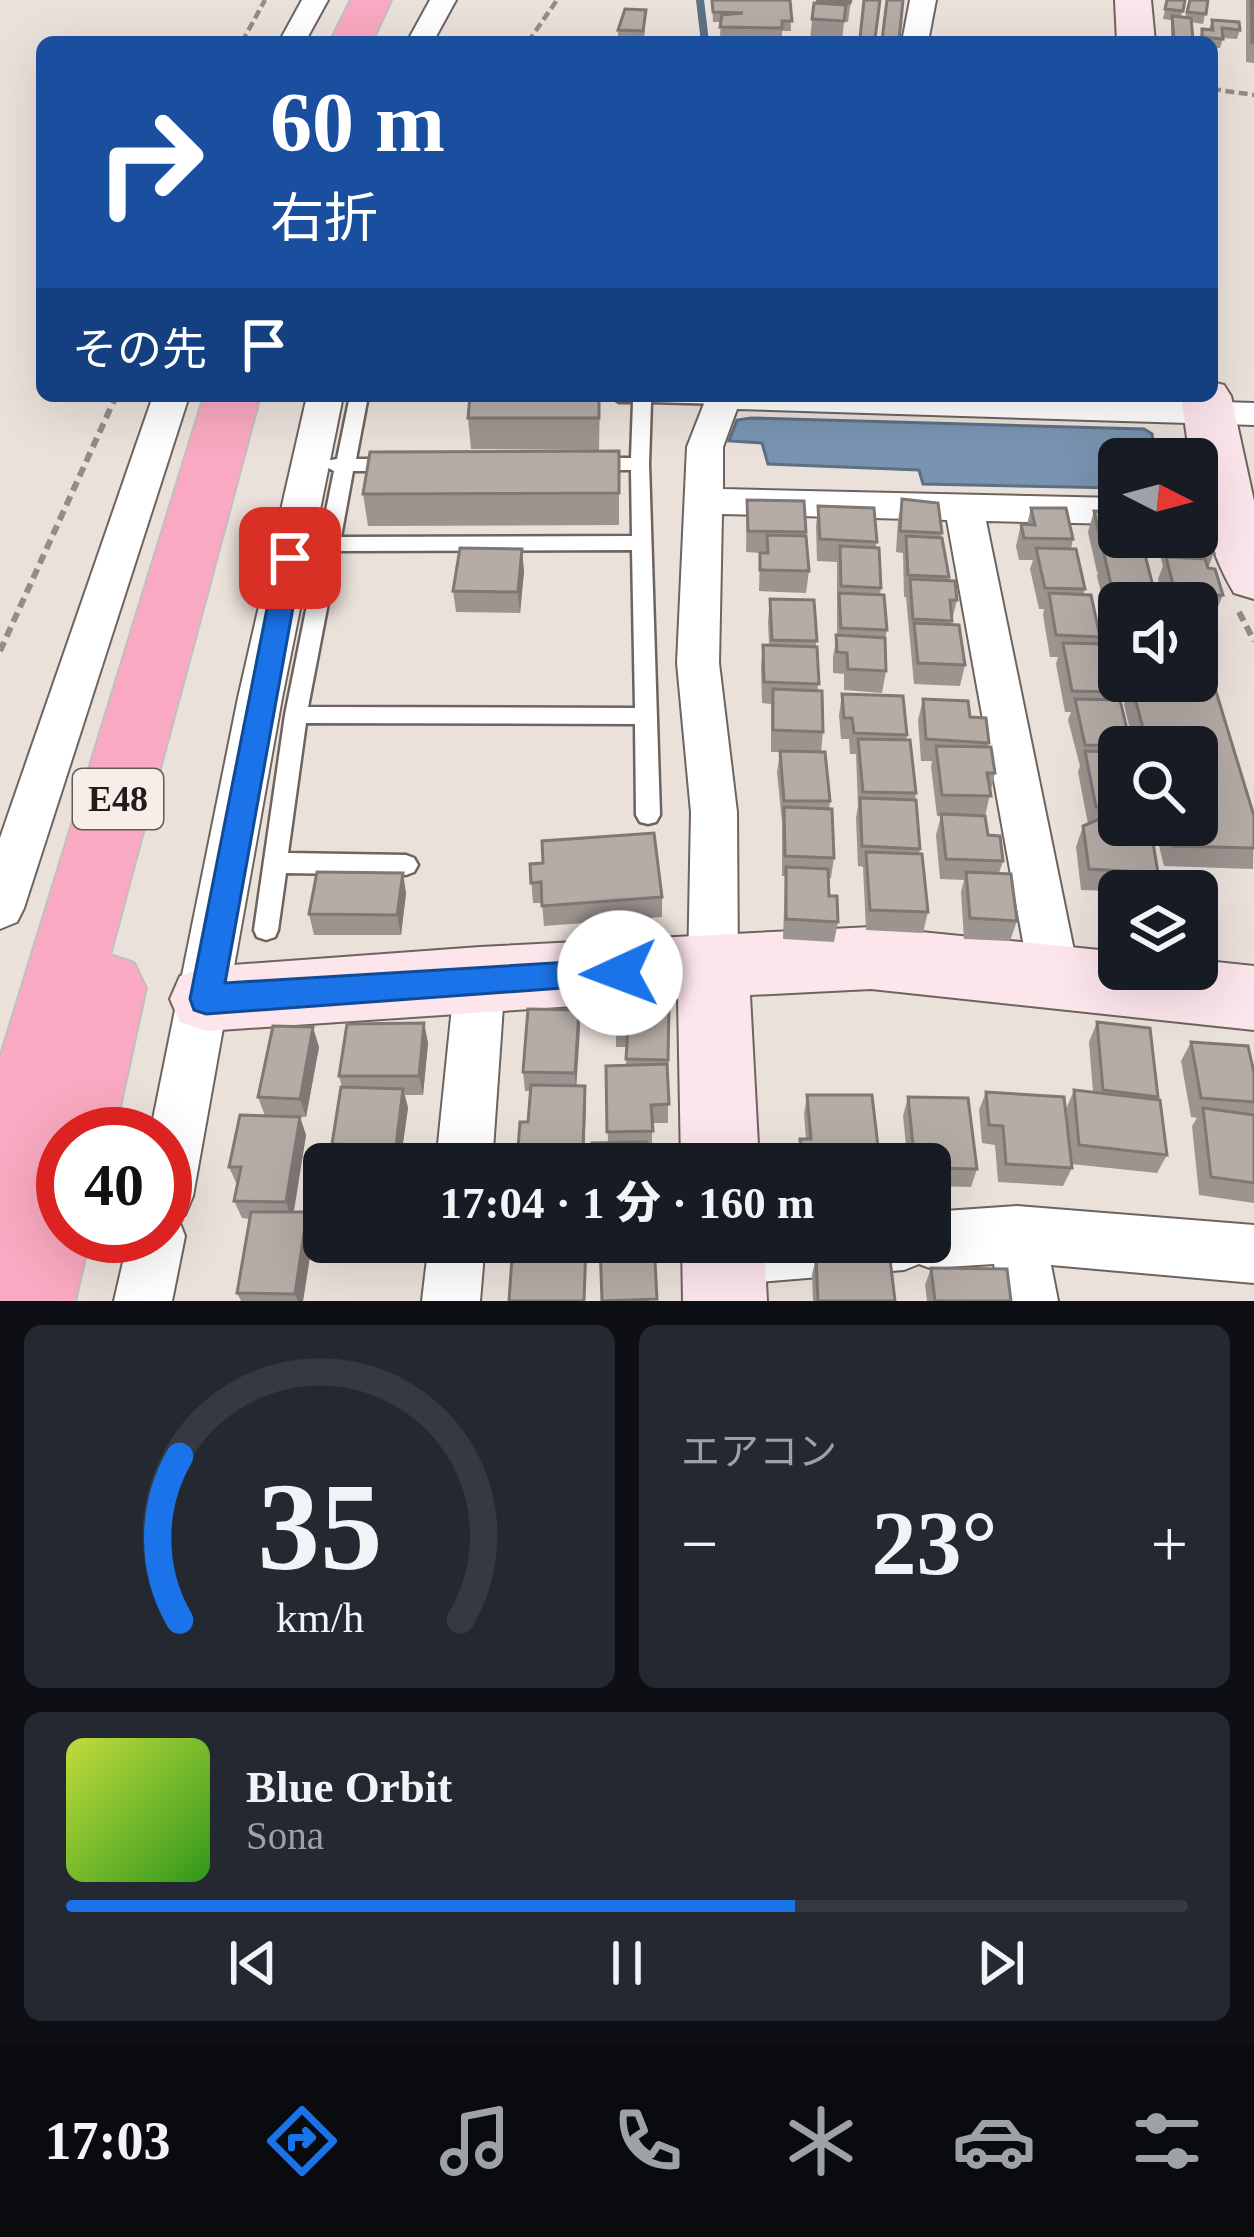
<!DOCTYPE html>
<html lang="ja">
<meta charset="utf-8">
<style>
:root{--surface:#171b24;--page:#242831;--text:#f1f3f6;--muted:#9ea1a6;--line:#363941;--accent:#1a73e8}
body{margin:0;font-family:"Times New Roman","Noto Sans JP",serif;background:var(--page);color:var(--text);height:100vh;display:flex;flex-direction:column;font-size:45px;white-space:nowrap}
*{box-sizing:border-box;margin:0}
p{font-size:39px;color:var(--muted)}
.icon{flex:none;width:66px;height:66px;fill:none;stroke:currentColor;stroke-width:2;stroke-linecap:round;stroke-linejoin:round}
.map{position:relative;height:1301px;overflow:hidden}
.side{display:flex;flex-direction:column;gap:24px;padding:24px;background:#0d0f14;flex:1}
.side>*{flex:none}
.banner{position:absolute;left:36px;top:36px;width:1182px;height:366px;border-radius:18px;box-shadow:0 12px 48px #0002;background:#1a4fa0;color:#fff;overflow:hidden}
.needle{width:78px;rotate:96deg}
.controls{position:absolute;left:1098px;top:438px;display:grid;gap:24px}
.controls a{display:grid;place-items:center;width:120px;height:120px;border-radius:18px;background:var(--surface);box-shadow:0 12px 48px #0002;font-size:60px}
.speed{position:absolute;left:36px;top:1107px;display:flex;gap:24px;font-size:60px;font-weight:700;text-align:center}
.speed>*{display:grid;place-content:center;width:156px;height:156px;border-radius:50%;background:var(--surface);box-shadow:0 12px 48px #0002;line-height:1}
.speed .limit{border:18px solid #d22;background:#fff;color:#111}
.pin{position:absolute;display:grid;place-items:center;width:102px;height:102px;color:#fff;margin:-51px;border-radius:24px;box-shadow:0 6px 18px #0006}
.me{position:absolute;width:132px;margin:-66px;rotate:268deg;stroke-linejoin:round;filter:drop-shadow(0 0 9px #0008)}
.turn{display:flex;align-items:center;gap:42px;height:252px;padding:0 36px;font-size:54px}
.turn .icon{width:156px;height:156px;stroke-width:2.5}
.turn b{display:block;font-size:84px;line-height:102px}
.then{display:flex;align-items:center;height:114px;padding:0 36px;background:#0003;gap:24px;font-size:45px}
.big{font-size:90px;font-weight:800;line-height:1.1}
.side .card{flex:1;display:flex;flex-direction:column;justify-content:center;gap:18px;min-width:0;padding:0 42px;border-radius:18px;background:var(--page)}
.side .dial{align-items:center;gap:0}
.dial svg{height:312px;overflow:visible;fill:none;stroke:var(--line);stroke-width:7;stroke-linecap:round;text-anchor:middle}
.dial text{fill:var(--text);stroke:none}
.song{display:flex;align-items:center;gap:36px}
.cover{width:144px;height:144px;border-radius:18px;background:linear-gradient(135deg,hsl(70 70% 55%),hsl(110 70% 35%))}
.played{height:12px;border-radius:6px;background:linear-gradient(90deg,var(--accent) 65%,var(--line) 65%)}
.keys{display:flex;justify-content:space-around;direction:ltr}
.heat{display:flex;justify-content:space-between;align-items:center;font-size:66px;direction:ltr}
.side .tiles{flex:1;display:grid;gap:24px;grid-template-columns:1fr 1fr}
.card:last-child{grid-column:span 2}
.trip{position:absolute;left:303px;top:1143px;width:648px;height:120px;border-radius:18px;background:var(--surface);box-shadow:0 12px 48px #0002;font-weight:800;line-height:120px;text-align:center}
.tabs{display:flex;height:192px;justify-content:space-around;align-items:center;background:#090b0e;color:var(--muted)}
.tabs .icon{width:84px;height:84px}
.tabs .active{color:var(--accent)}
.tabs b{font-size:54px;color:var(--text)}
.map>svg:first-child{display:block}
.water{fill:#7994b1;stroke:#5e7084;stroke-width:3}
.lines{fill:none;stroke-linecap:round;stroke-linejoin:round}
.stream{stroke:#5e7084;stroke-width:8}
.lane-casing{stroke:#6d645f;stroke-width:5}
.street-casing{stroke:#6d645f;stroke-width:4}
.secondary-casing{stroke:#6d645f;stroke-width:4}
.highway-casing{stroke:#c1bfbf;stroke-width:4}
.path-far1{stroke:#948c88;stroke-width:4.5;stroke-dasharray:9 4.5;stroke-linecap:butt}
.path{stroke:#948c88;stroke-width:6;stroke-dasharray:10 6;stroke-linecap:butt}
.lane{fill:#fff;fill-rule:evenodd}
.street{fill:#fff;fill-rule:evenodd}
.secondary{fill:#fde5ec;fill-rule:evenodd}
.highway{fill:#f9a9c1;fill-rule:evenodd}
.wall{fill:#9c948f}
.shaded-wall{fill:#7f7874}
.building{fill:#b5aca6;stroke:#7f7874;stroke-width:3}
.route{fill:#1a73e8;stroke:#114b97;stroke-width:3}
.labels{text-anchor:middle;dominant-baseline:central;stroke-width:9;stroke-linejoin:round;paint-order:stroke}
.shield{fill:#f8eee8;stroke:#615b58;stroke-width:3}
.shield-label{font-size:36px;font-weight:bold;fill:#201c1b}
</style>
<div class="map">
<svg width="1254" height="1301" viewBox="0 0 1254 1301">
<rect width="100%" height="100%" fill="#ebe1db"/>
<path class="water" d="M751 418 1144 429 1152 434 1156 459H1119V488L923 484 919 470 768 464 762 443 729 441 737 420Z"/>
<g class="lines">
<path class="stream" d="M700 0 705 42"/>
<defs>
<path id="lane" d="M350 396H368L356 459H394L403 465 394 471H353L341 537 632 536 631 470H593L584 464 593 458H631L633 402H619L610 396 732 398 723 404 651 402 649 464 660 815 656 822 648 824 640 822 636 815 635 724 306 723 288 853 406 855 414 858 418 865 414 872 406 875 286 873 278 930 275 937 266 940 257 937 254 930 285 715 334 471 323 465 325 461 337 459ZM632 550 635 708 308 707 338 551Z"/>
<g id="street">
<path d="M302 0H328L305 42H279Z"/>
<path d="M430 0H456L433 42H407Z"/>
<path d="M910 0H936L928 42H902Z"/>
<path d="M153 396H189L24 908 17 922 0 929V838Z"/>
<path d="M307 396H343L282 698 193 1196 185 1215 178 1218 185 1236 172 1301H114L129 1236H165V1134H150L238 698Z"/>
<path d="M707 396H1028L1254 403V425L737 409 723 447V489L1119 498V524L986 521 1079 975 1072 991 1054 997 1036 991 1029 975 947 520 722 514 719 663 737 812 738 970 731 985 713 992 695 985 688 970 691 812 677 663 687 447Z"/>
<path d="M480 956 498 962 505 978 492 1164H436L455 978 462 962Z"/>
<path d="M1017 1206 1254 1225V1283L1051 1265 1058 1301H1000L994 1264 930 1268 919 1264 904 1270 723 1285 703 1276 694 1256 700 1242H930V1212Z"/>
<path d="M429 1242H485L480 1301H422Z"/>
</g>
<g id="secondary">
<path d="M1115 0H1151L1155 42H1117Z"/>
<path d="M1212 382 1224 385 1231 396 1254 501V599L1234 593C1210 553 1197 505 1197 459H1190L1181 396H1212Z"/>
<path d="M871 927 1119 952V969H1197V960L1254 966V1030L871 989 750 995 759 1164H681L678 999 206 1031 180 1022 170 999 180 976 206 967 480 947Z"/>
<path d="M682 1242H764L767 1301H683Z"/>
</g>
<g id="highway">
<path d="M351 0H391L372 42H330Z"/>
<path d="M204 396H260L110 955 134 963 146 988 114 1134H63V1236H90L75 1301H0V1058Z"/>
</g>
</defs>
<use href="#lane" class="lane-casing"/>
<use href="#street" class="street-casing"/>
<use href="#secondary" class="secondary-casing"/>
<use href="#highway" class="highway-casing"/>
<g class="path-far1">
<path d="M242 42 265 0"/>
<path d="M528 42 557 0"/>
<path d="M1212 89 1254 95"/>
</g>
<g class="path">
<path d="M1239 612 1254 641"/>
<path d="M0 651 116 396"/>
</g>
<use href="#lane" class="lane"/>
<use href="#street" class="street"/>
<use href="#secondary" class="secondary"/>
<use href="#highway" class="highway"/>
</g>
<g class="wall">
<path d="M708 0H790L791 31H782V38L720 36 721 22H713L712 0Z"/>
<path d="M816 0H851L848 22H844L842 41 810 39 814 3H816Z"/>
<path d="M1167 0H1185L1181 17H1185L1189 0H1208L1203 24 1191 22 1193 42H1171V20L1163 19Z"/>
<path d="M1246 0H1254V63L1246 62Z"/>
<path d="M646 10 644 42H618V30Z"/>
<path d="M1212 20 1240 30 1237 39 1223 38 1220 48H1212V42H1199L1202 29H1209Z"/>
<path d="M470 396H600L599 450 471 449 468 418Z"/>
<path d="M619 451V525L368 526 363 494Z"/>
<path d="M902 499 942 533 941 538 949 581 957 600 951 624 965 665 960 686 914 684 906 597H904L903 553 896 552 898 520Z"/>
<path d="M747 500 804 501 809 571 806 593 759 591 760 553 746 552Z"/>
<path d="M818 506 877 542 875 548 881 588 880 595 887 630 885 639 886 671 882 693 844 690V674L833 673V657L837 635V562L817 561 816 527Z"/>
<path d="M1031 508 1073 539 1071 549 1085 589 1083 595 1100 637 1098 644 1115 692 1112 700 1131 746 1119 747V825L1158 873 1156 877 1119 891V957L1106 896 1108 891 1081 890 1076 847 1083 826 1088 824 1078 772 1080 766 1068 720 1071 712H1065L1056 664 1058 657H1050L1043 615 1044 609H1039L1030 569 1033 560H1019L1016 546 1021 524H1027Z"/>
<path d="M1094 511 1147 552 1145 556 1155 594 1152 603H1119V615L1106 614 1097 576 1098 572H1097L1088 532Z"/>
<path d="M1155 537H1197L1214 553 1208 568 1223 595 1214 616 1197 617V603H1165L1158 579 1163 566Z"/>
<path d="M524 571 520 613 456 612 453 591Z"/>
<path d="M770 599 814 600 818 691 823 732 821 752 830 801 829 809 834 858 831 878H828L829 896 838 922 834 942 783 939 785 876H782V822L777 772 780 752H771V704L762 703 761 666 763 645H769L768 621Z"/>
<path d="M1131 683 1214 685 1254 816 1253 869 1164 866 1154 825H1197V747H1134L1124 704Z"/>
<path d="M842 694 907 735 906 740 916 793 915 800 920 849 919 854 928 912 923 933 866 930 863 867 858 866 856 818 858 806 856 754H850L849 739H841L839 715Z"/>
<path d="M923 699 970 717 989 743 988 747 995 773 985 816 988 835 1003 861 999 873 1017 921 1010 941 964 939 961 892 964 880 940 879 936 835 941 816H937L931 767 932 761H921L918 720Z"/>
<path d="M530 864 662 897V917L544 926 542 903H533Z"/>
<path d="M406 893 401 935H314L309 914Z"/>
<path d="M669 1004 668 1123H652V1149L608 1143 606 1066H626L627 1047H616V1027Z"/>
<path d="M579 1010 576 1086 586 1104 584 1164H505L520 1159 518 1148 528 1122 530 1091H525L523 1072Z"/>
<path d="M1097 1022 1158 1097 1157 1099 1167 1155 1157 1173 1071 1164 1072 1168 1063 1186 998 1182 995 1145 982 1143 979 1110 986 1092 1066 1109 1074 1090 1093 1092 1089 1042Z"/>
<path d="M424 1023 428 1043 423 1095H405L408 1108 400 1164H329L336 1157 332 1144 342 1087 339 1076Z"/>
<path d="M1191 1042 1254 1073V1203L1199 1195 1192 1126 1197 1118 1191 1117 1181 1061Z"/>
<path d="M319 1047 306 1117H300L306 1135 294 1212 314 1230 303 1301H241L237 1293 250 1219 242 1218 234 1201 237 1185 229 1167 265 1116 258 1097Z"/>
<path d="M807 1095 880 1164H797L800 1139H806L804 1114Z"/>
<path d="M908 1097 977 1169 971 1187 930 1186V1164H908L903 1116Z"/>
<path d="M816 1258 895 1301H813L812 1275Z"/>
<path d="M931 1268 1011 1301H927L925 1285Z"/>
</g>
<g class="shaded-wall">
<path d="M522 549 524 571 520 613 518 592Z"/>
<path d="M403 873 406 893 401 935 397 915Z"/>
<path d="M579 1010 580 1029 576 1092 575 1073Z"/>
<path d="M424 1023 428 1043 423 1095 419 1076Z"/>
<path d="M313 1027 319 1047 306 1117 300 1099Z"/>
<path d="M585 1086 586 1104 583 1164V1149Z"/>
<path d="M403 1089 408 1108 400 1164 396 1146Z"/>
<path d="M300 1117 306 1135 292 1220 286 1202Z"/>
<path d="M307 1212 314 1230 303 1301H298L295 1294Z"/>
</g>
<g class="building">
<path d="M712 0H790L792 21H782V28L720 27 722 15 743 13 713 12Z"/>
<path d="M816 0H851L850 3Z"/>
<path d="M864 0H880L875 39 860 38Z"/>
<path d="M887 0H903L899 41 882 40Z"/>
<path d="M1167 0H1185L1183 11 1165 9Z"/>
<path d="M1190 0H1208L1206 14 1187 12Z"/>
<path d="M1251 0H1254V43H1252Z"/>
<path d="M814 3 846 5 844 21 812 19Z"/>
<path d="M625 9 646 10 643 31 618 30Z"/>
<path d="M1172 16 1191 18 1193 40 1174 39Z"/>
<path d="M1212 20 1239 22 1240 30 1222 28 1223 39 1202 37V29L1213 30Z"/>
<path d="M470 396H599V418H468Z"/>
<path d="M619 451V493L363 494 370 452Z"/>
<path d="M902 499 938 503 942 533 900 531Z"/>
<path d="M747 500 804 501 806 532 748 531Z"/>
<path d="M818 506 874 508 877 542 820 539Z"/>
<path d="M1031 508H1066L1073 539 1024 538 1021 524 1035 525Z"/>
<path d="M1197 510 1214 553 1172 552 1168 537H1197Z"/>
<path d="M1094 511 1119 512V537H1143L1147 552 1103 550Z"/>
<path d="M767 535 806 536 809 571 760 570V553H768Z"/>
<path d="M906 536 942 538 949 577 908 575Z"/>
<path d="M840 546 879 548 881 588 841 586Z"/>
<path d="M460 548 522 549 518 592 453 591Z"/>
<path d="M1036 548 1076 549 1085 589 1045 588Z"/>
<path d="M1104 554 1145 555 1155 594 1113 593Z"/>
<path d="M1166 557 1205 559 1208 568 1215 569 1223 595 1176 596Z"/>
<path d="M910 579 955 581 957 600H950L952 621 913 619Z"/>
<path d="M839 593 884 595 887 630 841 628Z"/>
<path d="M1049 593 1091 595 1100 637 1056 635Z"/>
<path d="M770 599 814 600 817 641 772 640Z"/>
<path d="M914 623 959 625 965 665 918 663Z"/>
<path d="M836 635 885 638 886 671 848 669 847 653 837 652Z"/>
<path d="M1063 643 1104 644 1115 692 1072 691Z"/>
<path d="M763 645 817 647 819 684 764 682Z"/>
<path d="M1131 683 1214 685 1254 816V848L1173 846 1168 825H1197V747H1148Z"/>
<path d="M773 689 822 691 823 732 773 730Z"/>
<path d="M842 694 903 696 907 735 854 733 852 718H844Z"/>
<path d="M923 699 968 701 970 717 986 718 989 743 926 739Z"/>
<path d="M1075 699 1120 700 1131 746 1085 745Z"/>
<path d="M858 739 910 740 916 793 863 792Z"/>
<path d="M936 746 991 747 995 773H987L991 796 942 795Z"/>
<path d="M780 751 825 752 830 801H784Z"/>
<path d="M1085 751 1119 752V808L1096 807Z"/>
<path d="M860 798 916 800 920 849 862 846Z"/>
<path d="M784 807 832 809 834 858 785 856Z"/>
<path d="M941 814 985 816 988 835 1000 836 1003 861 946 859Z"/>
<path d="M1102 818 1119 820V825H1150L1158 873 1089 869 1083 826Z"/>
<path d="M654 833 662 897 542 906 541 882 531 883 530 864 543 863 542 841Z"/>
<path d="M866 852 922 854 928 912 870 910Z"/>
<path d="M786 867 828 869 829 896H837L838 922 786 919Z"/>
<path d="M317 872 403 873 397 915 309 914Z"/>
<path d="M966 872 1011 874 1017 921 970 918Z"/>
<path d="M1115 875 1163 877 1166 891H1119V898Z"/>
<path d="M618 1002 669 1004 668 1060 626 1059 628 1027H616Z"/>
<path d="M528 1009 579 1010 575 1073 523 1072Z"/>
<path d="M1097 1022 1150 1028 1158 1097 1103 1090Z"/>
<path d="M424 1023 419 1076H339L347 1024Z"/>
<path d="M273 1026 313 1027 300 1099 258 1097Z"/>
<path d="M1191 1042 1248 1046 1254 1073V1102L1201 1098Z"/>
<path d="M667 1064 669 1104 651 1105 653 1131 607 1132 606 1066Z"/>
<path d="M531 1085 585 1086 583 1149 518 1148 520 1122H528Z"/>
<path d="M341 1087 403 1089 396 1146 332 1144Z"/>
<path d="M1074 1090 1160 1100 1167 1155 1079 1145Z"/>
<path d="M986 1092 1064 1097 1072 1168 1006 1164 1003 1126 989 1125Z"/>
<path d="M807 1095H872L880 1164H802L800 1139H811Z"/>
<path d="M908 1097 968 1098 977 1169 930 1168V1164H915Z"/>
<path d="M1203 1108 1254 1115V1183L1211 1177Z"/>
<path d="M240 1115 300 1117 286 1202 234 1201 241 1167H229Z"/>
<path d="M646 1142 647 1164H592V1143Z"/>
<path d="M330 1157 384 1160 383 1164H329Z"/>
<path d="M505 1159H562L561 1164H505Z"/>
<path d="M324 1190V1216H319Z"/>
<path d="M251 1212H307L295 1294 237 1293Z"/>
<path d="M600 1242H654L657 1299 602 1301Z"/>
<path d="M513 1243 586 1244 584 1301H509Z"/>
<path d="M816 1258 890 1259 895 1301H818Z"/>
<path d="M931 1268 1007 1269 1011 1301H935Z"/>
</g>
<path class="route" d="M290 549 302 558 225 983 620 959 631 963 636 973 631 983 206 1014 194 1010 190 999 277 558Z"/>
<g class="labels">
<rect class="shield" x="73" y="769" width="90" height="60" rx="9"/>
<g class="shield-label">
<text x="118" y="799">E48</text>
</g>
</g>
</svg>
<div class="controls">
<a><svg class="needle" viewBox="-14 -14 28 28"><path d="M0-13l5 13h-10z" fill="#e53935"/><path d="M0 13l5-13h-10z" fill="#9ea1a6"/></svg></a>
<a><svg class="icon" aria-label="sound" viewBox="0 0 24 24"><path d="M4 9h4l5-4v14l-5-4H4zM17 9q2 3 0 6"/></svg></a>
<a><svg class="icon" aria-label="search" viewBox="0 0 24 24"><circle cx="10" cy="10" r="6"/><path d="M15 15l6 6"/></svg></a>
<a><svg class="icon" aria-label="layers" viewBox="0 0 24 24"><path d="M12 4l9 5-9 5-9-5zM3 14l9 5 9-5"/></svg></a>
</div>
<div class="speed"><div class="limit">40</div></div>
<div class="pin" style="left:290px;top:558px;background:#d93025"><svg class="icon" aria-label="arrive" viewBox="0 0 24 24"><path d="M6 21V4h12l-3 4 3 4H6"/></svg></div>
<svg class="me" style="left:620px;top:973px" viewBox="-20 -20 40 40"><circle r="19" fill="#fff"/><path d="M0-13L10 11 0 6-10 11z" fill="#1a73e8"/></svg>
<div class="trip">17:04 · 1 分 · 160 m</div>
<div class="banner">
<div class="turn"><svg class="icon" aria-label="right" viewBox="0 0 24 24"><path d="M7 20v-9h11M14 6l5 5-5 5"/></svg><div><b>60 m</b>右折</div></div>
<div class="then">その先<svg class="icon" aria-label="arrive" viewBox="0 0 24 24"><path d="M6 21V4h12l-3 4 3 4H6"/></svg></div>
</div>
</div>
<section class="side">
<div class="tiles">
<div class="card dial"><svg viewBox="0 0 100 80">
<path d="M14 69A42 42 0 1 1 86 69"/>
<path d="M14 69A42 42 0 0 1 14 27" stroke="#1a73e8"/>
<text x="50" y="56" font-size="32" font-weight="700">35</text>
<text x="50" y="72" font-size="11">km/h</text>
</svg></div>
<div class="card"><p>エアコン</p>
<div class="heat"><a>−</a><b class="big">23°</b><a>+</a></div>
</div>
<div class="card">
<div class="song"><i class="cover"></i><div><b>Blue Orbit</b><p>Sona</p></div></div>
<div class="played"></div>
<div class="keys"><svg class="icon" aria-label="previous" viewBox="0 0 24 24"><path d="M18 5L8 12l10 7zM5 5v14"/></svg><svg class="icon" aria-label="pause" viewBox="0 0 24 24"><path d="M8 5v14M16 5v14"/></svg><svg class="icon" aria-label="next" viewBox="0 0 24 24"><path d="M6 5l10 7-10 7zM19 5v14"/></svg></div>
</div>
</div>
</section>
<nav class="tabs">
<b>17:03</b>
<svg class="icon active" aria-label="directions" viewBox="0 0 24 24"><path d="M12 3l9 9-9 9-9-9zM9 14v-3h6M13 9l2 2-2 2"/></svg>
<svg class="icon" aria-label="music" viewBox="0 0 24 24"><path d="M9 18V5l10-2v13"/><circle cx="6" cy="18" r="3"/><circle cx="16" cy="16" r="3"/></svg>
<svg class="icon" aria-label="phone" viewBox="0 0 24 24"><path d="M5 4h4l2 5-3 2q2 4 5 5l2-3 5 2v4C11 20 4 13 5 4z"/></svg>
<svg class="icon" aria-label="climate" viewBox="0 0 24 24"><path d="M12 3v18M4 7l16 10M4 17L20 7"/></svg>
<svg class="icon" aria-label="car" viewBox="0 0 24 24"><path d="M5 17H2v-5l4-1 3-4h7l3 4 3 1v5h-3M9 17h6M6 11h13"/><circle cx="7" cy="17" r="2"/><circle cx="17" cy="17" r="2"/></svg>
<svg class="icon" aria-label="filters" viewBox="0 0 24 24"><path d="M4 7h16M4 17h16"/><circle cx="9" cy="7" r="2"/><circle cx="15" cy="17" r="2"/></svg>
</nav>
